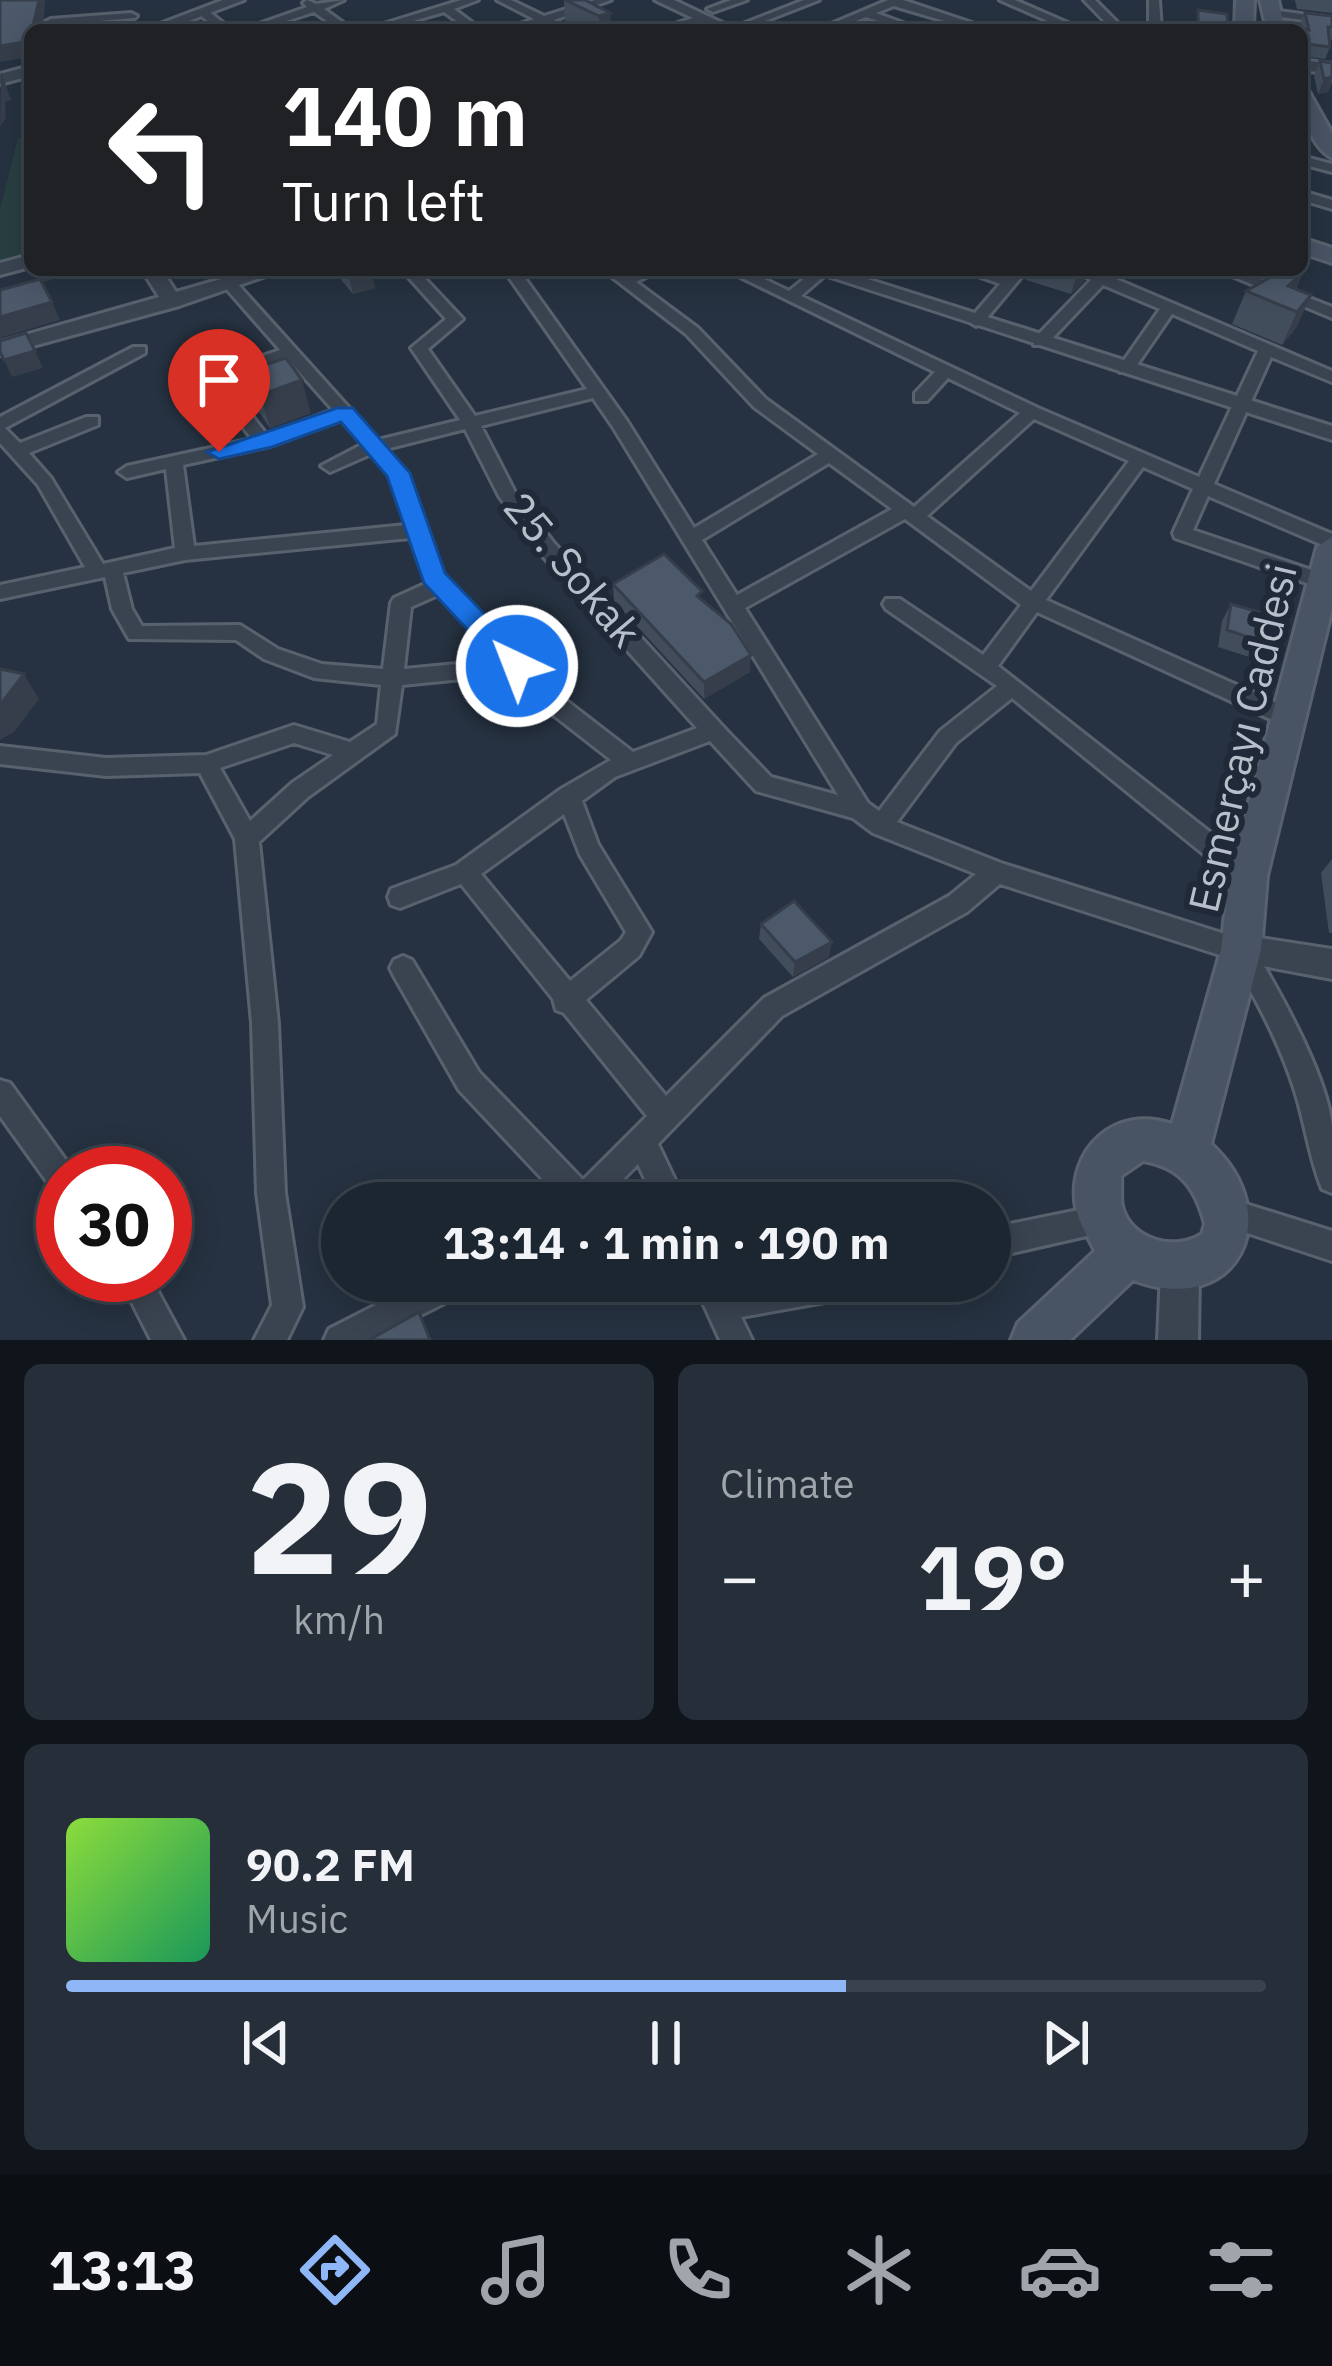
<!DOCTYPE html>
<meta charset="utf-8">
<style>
:root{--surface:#1c2631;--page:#252e39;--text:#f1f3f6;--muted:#a0a5ab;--line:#3a434d;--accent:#8fb7f8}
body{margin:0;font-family:"IBM Plex Sans",sans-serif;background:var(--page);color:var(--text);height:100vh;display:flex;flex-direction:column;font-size:45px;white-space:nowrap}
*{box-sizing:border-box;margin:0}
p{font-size:39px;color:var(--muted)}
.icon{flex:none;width:66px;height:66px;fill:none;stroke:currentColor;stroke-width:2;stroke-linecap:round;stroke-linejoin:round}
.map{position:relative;height:1340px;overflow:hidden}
.sheet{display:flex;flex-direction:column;gap:24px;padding:24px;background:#0f151b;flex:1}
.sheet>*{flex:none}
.guide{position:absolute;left:24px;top:24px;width:1284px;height:252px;border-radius:18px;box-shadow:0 6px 30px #0003,0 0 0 3px var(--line);background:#202124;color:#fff;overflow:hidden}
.speed{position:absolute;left:36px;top:1146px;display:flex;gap:24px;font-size:60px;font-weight:700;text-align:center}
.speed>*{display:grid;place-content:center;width:156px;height:156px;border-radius:50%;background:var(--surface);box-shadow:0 6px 30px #0003,0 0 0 3px var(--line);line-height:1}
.speed .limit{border:18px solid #d22;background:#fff;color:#111}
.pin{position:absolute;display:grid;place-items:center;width:102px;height:102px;color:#fff;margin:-123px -51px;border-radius:50% 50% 50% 0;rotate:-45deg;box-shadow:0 0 12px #0007}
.pin .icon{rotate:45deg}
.me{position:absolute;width:132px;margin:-66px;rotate:317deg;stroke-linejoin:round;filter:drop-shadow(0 0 9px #0008)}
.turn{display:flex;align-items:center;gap:42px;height:252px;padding:0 60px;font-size:54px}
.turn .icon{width:156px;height:156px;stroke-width:2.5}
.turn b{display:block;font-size:84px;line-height:102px}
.big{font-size:90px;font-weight:800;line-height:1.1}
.sheet .tile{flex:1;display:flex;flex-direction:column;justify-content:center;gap:18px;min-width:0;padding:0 42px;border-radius:18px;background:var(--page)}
.sheet .dial{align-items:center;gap:0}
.dial b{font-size:156px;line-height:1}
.song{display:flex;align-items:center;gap:36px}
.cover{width:144px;height:144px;border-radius:18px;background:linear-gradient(135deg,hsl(90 70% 55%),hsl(150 70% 35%))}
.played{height:12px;border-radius:6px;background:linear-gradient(90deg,var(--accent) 65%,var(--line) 65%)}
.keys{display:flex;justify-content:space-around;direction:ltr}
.heat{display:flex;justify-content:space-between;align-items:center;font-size:66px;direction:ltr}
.sheet .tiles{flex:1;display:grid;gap:24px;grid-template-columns:1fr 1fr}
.tile:last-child{grid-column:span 2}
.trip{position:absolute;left:321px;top:1182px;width:690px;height:120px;border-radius:60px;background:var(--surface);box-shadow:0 6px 30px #0003,0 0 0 3px var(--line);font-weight:800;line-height:120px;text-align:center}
.tab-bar{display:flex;height:192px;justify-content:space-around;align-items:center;background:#0b0f14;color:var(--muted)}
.tab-bar .icon{width:84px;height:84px}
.tab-bar .active{color:var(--accent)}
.tab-bar b{font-size:54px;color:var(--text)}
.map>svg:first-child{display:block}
.green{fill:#283f42}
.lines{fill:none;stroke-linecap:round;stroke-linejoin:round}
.minor-casing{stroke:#58626e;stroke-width:6}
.tertiary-casing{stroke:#58626e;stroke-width:6}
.secondary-casing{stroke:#58626e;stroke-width:6}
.minor{fill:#3a4451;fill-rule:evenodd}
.tertiary{fill:#3a4451;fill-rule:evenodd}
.secondary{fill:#485364;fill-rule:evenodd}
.wall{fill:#414d5b}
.shaded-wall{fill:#353e4a}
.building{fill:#4c596a;stroke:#353e4a;stroke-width:3}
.route{fill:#1a73e8;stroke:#114b97;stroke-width:3}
.labels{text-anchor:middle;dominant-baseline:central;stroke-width:12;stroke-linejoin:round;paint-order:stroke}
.street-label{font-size:42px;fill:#b7bfcb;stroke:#1f2937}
</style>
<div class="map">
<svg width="1332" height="1340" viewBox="0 0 1332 1340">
<rect width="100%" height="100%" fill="#263241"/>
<path class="green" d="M30 135V253L0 261V209L18 138Z"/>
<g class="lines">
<defs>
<g id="minor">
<path d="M307 0 316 4 344 0 324 9 353 30H340L314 12 259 30H242L307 7 303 3Z"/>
<path d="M461 0H478L454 9 482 30H469L444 12 382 30H364Z"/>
<path d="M497 0H511L544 16 595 0H611L554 20 572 30H557L543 23 522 30H504L534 19Z"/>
<path d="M731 0H747L713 12 707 9Z"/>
<path d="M804 0H819L750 27 740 25Z"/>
<path d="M888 0H903L993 30H975L894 6 876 13 922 30H905L866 17 833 30H817Z"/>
<path d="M1000 0H1015L1084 30H1068Z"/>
<path d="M1084 0H1095L1125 30H1113Z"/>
<path d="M1149 0H1159L1161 30H1149Z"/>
<path d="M203 9 207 10 232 30H219L199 14 197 12Z"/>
<path d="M1271 10 1332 18V24L1267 15V11Z"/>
<path d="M131 13 137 16 135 18 51 25 45 22 51 19Z"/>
<path d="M702 15 708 18 706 20 674 30H656Z"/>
<path d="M1302 156 1332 164V172L1302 164Z"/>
<path d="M1302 191 1332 200V209L1302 200Z"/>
<path d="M402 270H417L463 319 428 349 475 416 587 389 504 270H519L627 421 694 528 818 454 754 407 686 334 603 270H620L627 275 640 270H660L636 282 698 328 766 399 914 507 1020 413 948 378 927 401H915V393L935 372 726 270H745L789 291 815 270H831L801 296 1038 408 1199 477 1258 351 1172 314 1132 372H1120L1118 369 1160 309 1103 285 1046 345H1034V339L1091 280 1075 270H1116L1111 277 1332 371V382L1271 357 1214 484 1332 534V549L1208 496 1193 530 1332 577V587H1318L1175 538 1173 533 1193 489 1143 467 1046 600 1297 712 1300 718 1297 724H1281L1037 612 998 666 1257 869 1260 876 1257 883 1248 886 1239 883 1012 698 956 743 897 822 1001 863 1250 942C1277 987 1327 1075 1332 1126 1332 1148 1332 1171 1332 1193L1322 1189C1309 1157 1305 1121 1294 1088 1279 1042 1257 1000 1232 959L1000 884 967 912 782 1016 658 1144 686 1203H656L638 1164 600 1203H565L459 1090 394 976 390 968 394 960 403 956 412 960 479 1072 583 1180 647 1116 564 1013 556 1010 553 999 461 884 400 908 391 905 388 897 391 889 456 865 561 789 611 760 538 703 512 674 402 685 395 734 308 797 259 842 278 1023 285 1193 303 1307 287 1340H254L272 1305 257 1193 252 1023 235 839 200 773 106 776 0 764V746L106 758 206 755 294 725 350 742 377 724 381 685 314 678 264 659 236 640 129 639 112 609 105 577 0 599V585L85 567 38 485 0 443V417L133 347H145V353L5 428 20 443 86 417H98V425L29 453 51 478 103 564 175 548 166 469 127 478 118 472 127 466 252 439 210 383 216 372 280 350 224 286V280H234L378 440 460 420 411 348 446 319ZM287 358 333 410 267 435 226 383ZM593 398 613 427 838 795 771 777 727 731 554 543 516 494 481 426ZM1034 419 1129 461 1031 591 927 516ZM341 420 363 444 321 466 330 472 371 454 390 475 406 525 194 546 183 465 270 446ZM465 429 499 496 540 553 697 728 633 752 554 691 442 574 407 473 386 449ZM829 463 892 509 737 595 702 540ZM905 519 1021 605 983 655 900 599H886L883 604 886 609 997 686 940 731 879 811 868 803 745 608ZM410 538 427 583 394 598 391 603 383 669 322 664 278 649 240 625 142 626 132 609 123 573 185 560ZM438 595 499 660 404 669 411 607ZM710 741 756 791 853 818 873 833 976 874 949 896 764 998 666 1096 586 1000 639 956 652 932 598 844 582 801 615 777ZM294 743 333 755 292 783 250 821 220 768ZM564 814 580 855 626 932 621 940 570 981 481 874Z"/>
<path d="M962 270H985L1007 276 1012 270H1027L982 324 976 326 968 321 1000 284Z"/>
<path d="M1218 270H1238L1332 307V318Z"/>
<path d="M0 1080 10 1083 73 1170 74 1173H63V1194L53 1190 0 1116Z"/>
<path d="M1227 1198 1332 1231V1261L1217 1223 1212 1213 1217 1203Z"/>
<path d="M1103 1205 1113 1210 1118 1220 1113 1230 990 1258V1228Z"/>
<path d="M118 1275H149L184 1340H151Z"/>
<path d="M423 1281H470L466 1292 372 1340H324L329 1329Z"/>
<path d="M693 1281H724L727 1288 770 1281H874L870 1292 859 1296 741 1317 752 1340H720Z"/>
</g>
<g id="tertiary">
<path d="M223 0H244L165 30H144Z"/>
<path d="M655 0H674L737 30H718Z"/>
<path d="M1302 60 1332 64V74L1302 70Z"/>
<path d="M30 66V76L0 84V74Z"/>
<path d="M30 255V267L0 275V263Z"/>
<path d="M142 270H162L176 292 252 270H283L179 306 0 355V342L159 297Z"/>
<path d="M809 270H839L1332 426V440Z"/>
<path d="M1241 935 1332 949V979L1230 960 1225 950 1230 940Z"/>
<path d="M1180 1253 1194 1258 1199 1272 1198 1340H1158L1161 1272 1166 1258Z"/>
</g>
<g id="secondary">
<path d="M1236 0H1254L1253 30H1235Z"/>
<path d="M1260 0H1278L1285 30H1267Z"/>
<path d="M1302 90 1309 92 1332 133V158C1310 146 1302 114 1302 90Z"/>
<path d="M1302 238 1332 248V263L1302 253Z"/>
<path d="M1332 537V609L1267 876 1261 950 1211 1144C1288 1215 1238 1320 1133 1280L1070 1340H1011L1018 1323 1095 1251C1089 1238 1079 1223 1076 1208 1066 1149 1115 1104 1172 1124L1221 950 1229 876 1317 547ZM1143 1161C1181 1167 1196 1189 1205 1224L1202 1234C1175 1252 1130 1240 1122 1206 1120 1197 1122 1185 1121 1176Z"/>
</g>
</defs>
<use href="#minor" class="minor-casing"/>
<use href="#tertiary" class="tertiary-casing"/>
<use href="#secondary" class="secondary-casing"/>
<use href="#minor" class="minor"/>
<use href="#tertiary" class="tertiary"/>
<use href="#secondary" class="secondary"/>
</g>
<g class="wall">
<path d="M564 0 610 13 611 30H584L565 21Z"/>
<path d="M1295 0H1332V13L1297 9Z"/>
<path d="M1305 13 1332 16V40L1329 39 1330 47 1325 59 1302 56V30H1272L1274 26 1302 29 1300 24Z"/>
<path d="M1320 61 1332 63V82L1328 92 1318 94 1314 76Z"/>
<path d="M333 270H371L375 288 353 294Z"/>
<path d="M1028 270H1087L1084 281 1071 294 1026 280Z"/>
<path d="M1303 272 1296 289 1311 295 1296 328 1282 345 1232 324 1246 291Z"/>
<path d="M244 372 311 413 270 428 255 406Z"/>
<path d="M613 584 702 600 750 672 704 699 614 601Z"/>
<path d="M1231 604 1274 646 1265 662 1218 647 1222 621Z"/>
<path d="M1332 859V933H1329L1321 873Z"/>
<path d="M761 924 829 957 793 977 759 939Z"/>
</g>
<g class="shaded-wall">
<path d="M39 0H45L44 17 41 30H32Z"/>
<path d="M610 13 611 30H600L599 16Z"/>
<path d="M30 39V57L0 62V46Z"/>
<path d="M1 71 11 100 5 102 6 118 0 126Z"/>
<path d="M1332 77 1328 92 1318 94 1324 79Z"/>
<path d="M38 270H70L71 274 43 282Z"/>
<path d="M1083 270H1087L1084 281 1071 294 1076 277Z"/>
<path d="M372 271 375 288 353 294 349 277Z"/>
<path d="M1303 272 1289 305 1288 286Z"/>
<path d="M1311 295 1296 328 1282 345 1297 312Z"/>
<path d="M52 302 60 320 0 338V317Z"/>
<path d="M35 351 43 368 12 377 4 360Z"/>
<path d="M302 380 311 413 270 428 260 395Z"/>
<path d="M751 655 750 672 704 699V682Z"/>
<path d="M24 674 39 699 14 732 0 740V705Z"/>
<path d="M832 942 829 957 793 977 795 962Z"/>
</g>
<g class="building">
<path d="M0 0H39L32 30H30V41L0 46Z"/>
<path d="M565 0H585L610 13 599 16Z"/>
<path d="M1198 10 1227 14 1228 30H1198Z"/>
<path d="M1305 13 1332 16V27H1328L1330 47 1307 44 1302 41V30H1281L1274 26 1309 30Z"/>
<path d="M1320 61 1332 63V77L1324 79Z"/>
<path d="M343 270H371L372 271 349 277Z"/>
<path d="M1053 270H1083L1076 277Z"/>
<path d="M1283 270 1303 272 1288 286 1311 295 1297 312 1246 291Z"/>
<path d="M40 279 52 302 0 317V290Z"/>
<path d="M26 333 35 351 4 360 0 352V341Z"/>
<path d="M286 358 302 380 260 395 244 372Z"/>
<path d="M664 554 702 591 697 596 731 624 751 655 704 682 613 584Z"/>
<path d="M1231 604 1280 618 1274 646 1227 630Z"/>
<path d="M0 669 24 674 0 705Z"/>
<path d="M794 901 832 942 795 962 761 924Z"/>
<path d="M419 1312 430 1340H369Z"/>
</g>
<path class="route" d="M337 408H353L410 473 445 573 527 658V673H508L424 583 387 476 341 422 272 447 219 459 207 452Z"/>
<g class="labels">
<g class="street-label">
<text transform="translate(573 569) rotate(50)">25. Sokak</text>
<text transform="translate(1242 738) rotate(-77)">Esmerçayı Caddesi</text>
</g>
</g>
</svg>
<div class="speed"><div class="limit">30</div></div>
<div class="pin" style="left:219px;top:452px;background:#d93025"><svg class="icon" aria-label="arrive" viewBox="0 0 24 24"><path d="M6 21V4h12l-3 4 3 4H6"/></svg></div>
<svg class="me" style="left:517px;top:666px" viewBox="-20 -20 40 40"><circle r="17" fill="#1a73e8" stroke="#fff" stroke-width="3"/><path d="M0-11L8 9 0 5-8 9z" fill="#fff"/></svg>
<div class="trip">13:14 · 1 min · 190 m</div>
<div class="guide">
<div class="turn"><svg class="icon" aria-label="left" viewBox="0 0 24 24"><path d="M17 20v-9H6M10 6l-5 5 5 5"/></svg><div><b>140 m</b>Turn left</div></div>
</div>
</div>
<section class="sheet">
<div class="tiles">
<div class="tile dial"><b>29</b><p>km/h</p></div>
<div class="tile"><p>Climate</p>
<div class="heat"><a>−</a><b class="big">19°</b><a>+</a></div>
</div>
<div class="tile">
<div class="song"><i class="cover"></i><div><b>90.2 FM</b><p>Music</p></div></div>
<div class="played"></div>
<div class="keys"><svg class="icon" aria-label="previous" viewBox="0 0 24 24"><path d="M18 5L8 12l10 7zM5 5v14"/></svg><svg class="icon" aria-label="pause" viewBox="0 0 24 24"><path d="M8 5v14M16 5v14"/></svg><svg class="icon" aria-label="next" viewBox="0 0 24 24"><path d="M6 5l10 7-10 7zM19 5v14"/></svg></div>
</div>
</div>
</section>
<nav class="tab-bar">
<b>13:13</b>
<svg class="icon active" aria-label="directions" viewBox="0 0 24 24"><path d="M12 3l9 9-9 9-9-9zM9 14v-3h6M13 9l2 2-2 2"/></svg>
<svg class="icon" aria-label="music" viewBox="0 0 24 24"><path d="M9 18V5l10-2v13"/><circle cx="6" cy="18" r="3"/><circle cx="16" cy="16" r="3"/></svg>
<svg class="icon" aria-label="phone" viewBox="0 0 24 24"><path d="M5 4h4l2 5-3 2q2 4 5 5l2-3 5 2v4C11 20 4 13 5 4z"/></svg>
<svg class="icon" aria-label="climate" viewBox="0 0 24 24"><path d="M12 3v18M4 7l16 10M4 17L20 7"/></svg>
<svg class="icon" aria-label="car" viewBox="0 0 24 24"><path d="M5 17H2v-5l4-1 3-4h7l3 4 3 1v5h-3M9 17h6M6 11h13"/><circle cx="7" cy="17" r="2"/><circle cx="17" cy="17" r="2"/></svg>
<svg class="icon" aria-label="filters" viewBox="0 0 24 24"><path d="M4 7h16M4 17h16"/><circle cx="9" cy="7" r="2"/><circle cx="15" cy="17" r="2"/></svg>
</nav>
